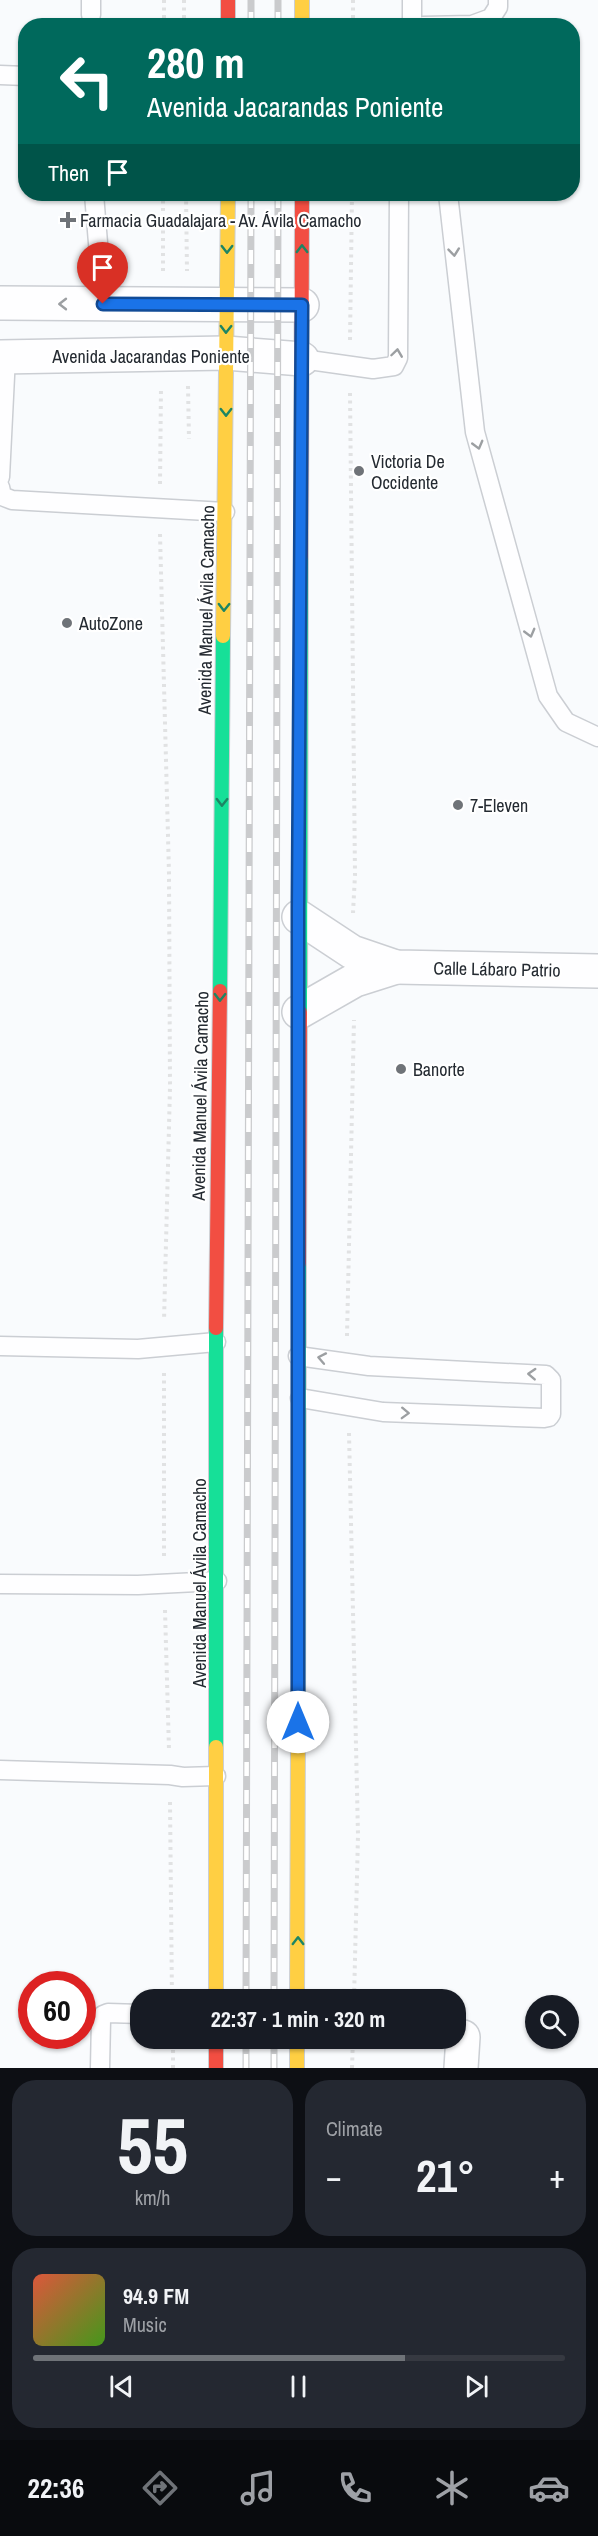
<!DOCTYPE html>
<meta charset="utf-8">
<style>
:root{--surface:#171b24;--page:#242831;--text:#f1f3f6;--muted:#9ea1a6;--line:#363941;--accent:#6f7378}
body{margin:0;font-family:"Archivo Narrow",sans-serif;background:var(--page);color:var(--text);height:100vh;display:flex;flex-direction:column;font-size:22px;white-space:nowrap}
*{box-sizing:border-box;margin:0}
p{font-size:20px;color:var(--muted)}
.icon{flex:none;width:33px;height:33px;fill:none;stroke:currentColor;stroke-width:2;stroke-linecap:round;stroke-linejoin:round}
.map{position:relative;height:2068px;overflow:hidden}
.sheet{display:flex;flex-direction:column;gap:12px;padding:12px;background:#0d0f14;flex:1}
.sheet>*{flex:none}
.guide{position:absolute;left:18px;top:18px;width:562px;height:183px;border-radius:24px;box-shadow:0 2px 4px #0004;background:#00695c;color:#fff;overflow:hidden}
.tools{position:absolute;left:525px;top:1995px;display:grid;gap:12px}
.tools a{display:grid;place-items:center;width:54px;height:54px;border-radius:50%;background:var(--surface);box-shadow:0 2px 4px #0004;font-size:30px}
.speed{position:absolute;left:18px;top:1971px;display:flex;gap:12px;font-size:30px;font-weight:700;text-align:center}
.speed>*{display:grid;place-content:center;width:78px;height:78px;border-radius:50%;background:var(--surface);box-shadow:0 2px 4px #0004;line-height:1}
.speed .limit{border:9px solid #d22;background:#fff;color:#111}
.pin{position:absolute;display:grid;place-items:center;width:51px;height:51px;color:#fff;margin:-62px -26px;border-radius:50% 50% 50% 0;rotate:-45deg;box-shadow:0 0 6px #0007}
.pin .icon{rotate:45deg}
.me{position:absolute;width:66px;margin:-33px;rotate:0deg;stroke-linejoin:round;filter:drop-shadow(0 0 4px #0008)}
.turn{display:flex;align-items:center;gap:21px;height:126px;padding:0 30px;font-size:27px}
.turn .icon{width:78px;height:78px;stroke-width:2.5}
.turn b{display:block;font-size:42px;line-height:51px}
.then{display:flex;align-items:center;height:57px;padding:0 30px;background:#0003;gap:12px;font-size:22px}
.big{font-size:45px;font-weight:700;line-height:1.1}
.sheet .widget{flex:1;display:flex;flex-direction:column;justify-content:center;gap:9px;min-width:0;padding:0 21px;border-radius:24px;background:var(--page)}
.sheet .dial{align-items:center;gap:0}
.dial b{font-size:78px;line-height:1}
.song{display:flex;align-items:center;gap:18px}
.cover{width:72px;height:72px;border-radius:9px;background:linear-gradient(135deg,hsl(10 70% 55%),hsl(100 70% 35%))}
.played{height:6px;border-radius:3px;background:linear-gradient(90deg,var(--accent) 70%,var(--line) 70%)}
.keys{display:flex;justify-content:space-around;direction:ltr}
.heat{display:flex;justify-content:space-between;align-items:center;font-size:33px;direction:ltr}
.sheet .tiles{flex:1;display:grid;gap:12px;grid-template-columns:1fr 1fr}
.widget:last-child{grid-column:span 2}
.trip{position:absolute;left:130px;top:1989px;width:336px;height:60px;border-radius:24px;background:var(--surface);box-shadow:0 2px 4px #0004;font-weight:700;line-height:60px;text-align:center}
.dock{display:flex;height:96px;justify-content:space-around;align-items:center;background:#090b0e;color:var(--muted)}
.dock .icon{width:42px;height:42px}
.dock .active{color:var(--accent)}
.dock b{font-size:27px;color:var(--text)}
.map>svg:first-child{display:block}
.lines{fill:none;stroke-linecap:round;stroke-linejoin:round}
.lane-casing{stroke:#cbced3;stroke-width:21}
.street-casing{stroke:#cbced3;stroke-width:36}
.fast-casing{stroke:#cbced3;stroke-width:16}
.slow-casing{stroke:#cbced3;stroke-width:16}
.jam-casing{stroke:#cbced3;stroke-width:16}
.path{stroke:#e1e2e3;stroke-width:4;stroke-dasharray:3 4.5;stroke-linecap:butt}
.lane{stroke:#fefeff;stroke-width:18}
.street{stroke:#fefeff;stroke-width:33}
.fast{stroke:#16e098;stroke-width:14}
.slow{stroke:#ffcf43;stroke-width:14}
.jam{stroke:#f24e42;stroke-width:14}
.rail-casing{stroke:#cacbcd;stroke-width:7}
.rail{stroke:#fff;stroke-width:4.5;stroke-dasharray:14;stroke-linecap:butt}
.oneway{stroke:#1d8564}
.oneway2{stroke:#9c9fa2}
.route-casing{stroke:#114b97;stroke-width:15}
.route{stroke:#1a73e8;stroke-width:10}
.poi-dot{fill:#6f7378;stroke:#fff;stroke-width:2}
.labels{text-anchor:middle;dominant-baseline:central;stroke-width:4.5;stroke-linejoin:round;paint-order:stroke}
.poi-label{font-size:18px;fill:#242a31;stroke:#fff;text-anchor:start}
.street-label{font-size:18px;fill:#242a31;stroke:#fff}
</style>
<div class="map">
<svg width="598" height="2068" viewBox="0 0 598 2068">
<rect width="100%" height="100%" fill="#f9fbfd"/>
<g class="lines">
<defs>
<g id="lane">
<path d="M412 0V26"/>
<path d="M91 15V0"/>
<path d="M423 26 472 25 491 18 498 7V0"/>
<path d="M0 75 26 76"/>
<path d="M94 194 103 304"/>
<path d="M448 194 475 432 548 696 566 722 598 737"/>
<path d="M302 359 373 369 394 366 398 358 399 194"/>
<path d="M0 477 6 356"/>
<path d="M0 487 2 496 12 500 225 512"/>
<path d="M0 1346 138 1349 216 1342"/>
<path d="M298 1356 369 1366 546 1375 551 1380V1414L549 1417 544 1418 383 1412 300 1398"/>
<path d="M0 1584 138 1585 217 1581"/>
<path d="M0 1770 170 1775 183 1777 216 1776"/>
<path d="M100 2068 101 2020 103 2015 108 2013 141 2014"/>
</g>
<g id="street">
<path d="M0 303 302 305"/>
<path d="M0 357 226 353 302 359"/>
<path d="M299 917 352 952 396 967 598 971"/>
<path d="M299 1012 355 980 396 967"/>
<path d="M461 2068 463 2037"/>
</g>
<g id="fast">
<path d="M220 991 223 636"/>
<path d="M300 1012 301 556"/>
<path d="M298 1735 299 1263"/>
<path d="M216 1747V1328"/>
</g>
<g id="slow">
<path d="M302 0V26"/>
<path d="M223 636 228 194"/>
<path d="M216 1747V2000"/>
<path d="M297 2000 298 1735"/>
<path d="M297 2038V2068"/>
</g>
<g id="jam">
<path d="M228 0V26"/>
<path d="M301 556 302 194"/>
<path d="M299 1263 300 1012"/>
<path d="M216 1328 220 991"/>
<path d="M216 2038V2068"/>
</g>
</defs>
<use href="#lane" class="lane-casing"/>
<use href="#street" class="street-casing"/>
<use href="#fast" class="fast-casing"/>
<use href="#slow" class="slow-casing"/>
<use href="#jam" class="jam-casing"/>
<g class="path">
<path d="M164 0V26"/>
<path d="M184 0V26"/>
<path d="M353 0V26"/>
<path d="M186 194 187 271"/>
<path d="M163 271V194"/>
<path d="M350 340 352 194"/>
<path d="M188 386 189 439"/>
<path d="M350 393 355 875 353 913"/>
<path d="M160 484 161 387"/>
<path d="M160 534 169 874 170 1087 164 1321"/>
<path d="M347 1336 354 1020"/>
<path d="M164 1373V1558"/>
<path d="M349 1433 358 1835 354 2000"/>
<path d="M165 1610 169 1750"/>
<path d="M170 1802 172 2000"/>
<path d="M173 2068V2038"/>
<path d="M352 2068 353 2038"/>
</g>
<use href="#lane" class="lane"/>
<use href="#street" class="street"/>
<use href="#fast" class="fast"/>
<use href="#slow" class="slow"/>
<use href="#jam" class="jam"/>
<defs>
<g id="rail">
<path d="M251 26V0"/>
<path d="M278 26V0"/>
<path d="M246 2000 251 194"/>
<path d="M274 2000 278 194"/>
<path d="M246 2068V2038"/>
<path d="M274 2068V2038"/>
</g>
</defs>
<use href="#rail" class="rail-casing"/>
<use href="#rail" class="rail"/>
</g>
<defs><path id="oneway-chevron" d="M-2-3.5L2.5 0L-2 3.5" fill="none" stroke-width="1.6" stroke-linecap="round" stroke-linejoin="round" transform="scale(1.5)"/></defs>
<g class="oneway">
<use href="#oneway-chevron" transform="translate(227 249) rotate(90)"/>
<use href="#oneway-chevron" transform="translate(302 249) rotate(-90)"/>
<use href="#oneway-chevron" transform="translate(226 329) rotate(91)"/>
<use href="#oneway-chevron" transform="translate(226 412) rotate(90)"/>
<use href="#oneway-chevron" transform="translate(224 607) rotate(91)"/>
<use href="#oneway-chevron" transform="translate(222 802) rotate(91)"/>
<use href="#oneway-chevron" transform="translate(220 997) rotate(91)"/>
<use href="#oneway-chevron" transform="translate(298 1941) rotate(-90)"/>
</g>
<g class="oneway2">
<use href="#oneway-chevron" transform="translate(454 252) rotate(84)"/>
<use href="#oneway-chevron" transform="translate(63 304) rotate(-180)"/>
<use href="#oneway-chevron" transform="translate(397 353) rotate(-82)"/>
<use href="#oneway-chevron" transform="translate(478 445) rotate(75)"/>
<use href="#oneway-chevron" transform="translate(530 633) rotate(75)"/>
<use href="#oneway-chevron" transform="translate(322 1358) rotate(-169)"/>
<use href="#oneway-chevron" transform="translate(532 1374) rotate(-177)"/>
<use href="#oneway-chevron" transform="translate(405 1413) rotate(2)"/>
</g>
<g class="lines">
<defs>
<path id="route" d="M103 304 302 305 298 908V1722"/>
</defs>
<use href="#route" class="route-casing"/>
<use href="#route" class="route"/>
</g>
<g class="poi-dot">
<path d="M65 211h6v6h6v6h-6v6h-6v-6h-6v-6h6z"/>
<circle cx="359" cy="471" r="6"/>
<circle cx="67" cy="623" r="6"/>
<circle cx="458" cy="805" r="6"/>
<circle cx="401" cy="1069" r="6"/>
</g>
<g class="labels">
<g class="poi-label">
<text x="80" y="220">Farmacia Guadalajara - Av. Ávila Camacho</text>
<text x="371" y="461">Victoria De<tspan x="371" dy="21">Occidente</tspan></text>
<text x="79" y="623">AutoZone</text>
<text x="470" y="805">7-Eleven</text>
<text x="413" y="1069">Banorte</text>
</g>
<g class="street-label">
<text x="151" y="356">Avenida Jacarandas Poniente</text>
<text transform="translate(206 610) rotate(-89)">Avenida Manuel Ávila Camacho</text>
<text transform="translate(497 969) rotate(1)">Calle Lábaro Patrio</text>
<text transform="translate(200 1096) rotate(-89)">Avenida Manuel Ávila Camacho</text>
<text transform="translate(199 1583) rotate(-90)">Avenida Manuel Ávila Camacho</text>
</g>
</g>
</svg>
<div class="tools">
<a><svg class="icon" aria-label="search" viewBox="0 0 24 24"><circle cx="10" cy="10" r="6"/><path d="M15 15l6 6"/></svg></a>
</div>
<div class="speed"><div class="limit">60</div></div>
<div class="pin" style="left:103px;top:304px;background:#d93025"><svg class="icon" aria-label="arrive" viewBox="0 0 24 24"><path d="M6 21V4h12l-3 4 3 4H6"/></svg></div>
<svg class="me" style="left:298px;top:1722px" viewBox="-20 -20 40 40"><circle r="19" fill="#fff"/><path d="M0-13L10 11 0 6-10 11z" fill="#1a73e8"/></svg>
<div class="trip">22:37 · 1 min · 320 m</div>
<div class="guide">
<div class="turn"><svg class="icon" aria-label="left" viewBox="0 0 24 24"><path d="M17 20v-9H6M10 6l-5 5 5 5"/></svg><div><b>280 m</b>Avenida Jacarandas Poniente</div></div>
<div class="then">Then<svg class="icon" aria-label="arrive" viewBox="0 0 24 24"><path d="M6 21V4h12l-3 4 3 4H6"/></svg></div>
</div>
</div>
<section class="sheet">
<div class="tiles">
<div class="widget dial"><b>55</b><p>km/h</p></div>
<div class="widget"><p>Climate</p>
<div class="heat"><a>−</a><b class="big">21°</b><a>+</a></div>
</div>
<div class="widget">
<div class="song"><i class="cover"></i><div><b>94.9 FM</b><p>Music</p></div></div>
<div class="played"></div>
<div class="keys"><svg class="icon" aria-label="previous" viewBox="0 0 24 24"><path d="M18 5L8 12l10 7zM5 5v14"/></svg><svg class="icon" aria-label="pause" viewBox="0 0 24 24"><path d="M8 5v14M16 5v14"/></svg><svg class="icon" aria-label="next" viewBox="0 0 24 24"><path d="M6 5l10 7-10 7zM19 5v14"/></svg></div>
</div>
</div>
</section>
<nav class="dock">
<b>22:36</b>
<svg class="icon active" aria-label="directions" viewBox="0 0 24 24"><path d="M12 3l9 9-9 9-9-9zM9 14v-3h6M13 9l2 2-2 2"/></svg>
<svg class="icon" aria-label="music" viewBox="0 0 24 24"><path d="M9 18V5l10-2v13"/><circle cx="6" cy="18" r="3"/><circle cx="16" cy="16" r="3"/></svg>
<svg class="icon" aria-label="phone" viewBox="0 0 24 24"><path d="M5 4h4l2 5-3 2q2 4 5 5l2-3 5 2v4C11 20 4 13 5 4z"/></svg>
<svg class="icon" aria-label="climate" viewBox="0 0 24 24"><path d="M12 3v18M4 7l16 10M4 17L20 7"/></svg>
<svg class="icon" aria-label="car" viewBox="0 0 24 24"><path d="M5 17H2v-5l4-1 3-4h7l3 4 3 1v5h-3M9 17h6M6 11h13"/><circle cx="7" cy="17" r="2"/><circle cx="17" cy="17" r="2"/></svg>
</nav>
